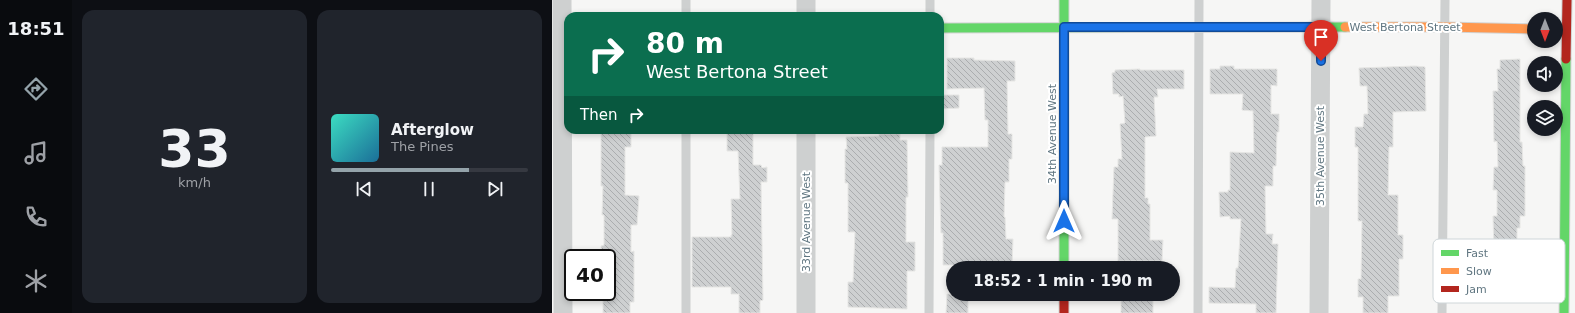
<!DOCTYPE html>
<meta charset="utf-8">
<style>
:root{--surface:#171b24;--page:#20242c;--text:#f1f3f6;--muted:#9ea1a6;--line:#363941;--accent:#94a3aa}
body{margin:0;font-family:"DejaVu Sans",sans-serif;background:var(--page);color:var(--text);height:100vh;display:flex;flex-direction:column;font-size:15px;white-space:nowrap}
*{box-sizing:border-box;margin:0}
p{font-size:13px;color:var(--muted)}
.icon{flex:none;width:22px;height:22px;fill:none;stroke:currentColor;stroke-width:2;stroke-linecap:round;stroke-linejoin:round}
.map{position:relative;flex:1;overflow:hidden}
.panel{display:flex;flex-direction:column;gap:10px;padding:10px;background:#0d0f14;width:480px}
.panel>*{flex:none}
.hud{position:absolute;left:12px;top:12px;width:380px;height:122px;border-radius:12px;box-shadow:0 2px 6px #0003;background:#0b6e4f;color:#fff;overflow:hidden}
.needle{width:26px;rotate:180deg}
.controls{position:absolute;left:975px;top:12px;display:grid;gap:8px}
.controls a{display:grid;place-items:center;width:36px;height:36px;border-radius:50%;background:var(--surface);box-shadow:0 2px 6px #0003;font-size:20px}
.speed{position:absolute;left:12px;top:249px;display:flex;gap:8px;font-size:20px;font-weight:700;text-align:center}
.speed>*{display:grid;place-content:center;width:52px;height:52px;border-radius:50%;background:var(--surface);box-shadow:0 2px 6px #0003;line-height:1}
.speed .limit{border:2px solid #111;border-radius:6px;background:#fff;color:#111}
.pin{position:absolute;display:grid;place-items:center;width:34px;height:34px;color:#fff;margin:-41px -17px;border-radius:50% 50% 50% 0;rotate:-45deg;box-shadow:0 0 4px #0007}
.pin .icon{rotate:45deg}
.me{position:absolute;width:44px;margin:-22px;rotate:0deg;stroke-linejoin:round;filter:drop-shadow(0 0 3px #0008)}
.turn{display:flex;align-items:center;gap:14px;height:84px;padding:0 16px;font-size:18px}
.turn .icon{width:52px;height:52px;stroke-width:2.5}
.turn b{display:block;font-size:28px;line-height:34px}
.then{display:flex;align-items:center;height:38px;padding:0 16px;background:#0003;gap:8px;font-size:15px}
.panel .widget{flex:1;display:flex;flex-direction:column;justify-content:center;gap:6px;min-width:0;padding:0 14px;border-radius:12px;background:var(--page)}
.panel .dial{align-items:center;gap:0}
.dial b{font-size:52px;line-height:1}
.song{display:flex;align-items:center;gap:12px}
.cover{width:48px;height:48px;border-radius:6px;background:linear-gradient(135deg,hsl(170 70% 55%),hsl(200 70% 35%))}
.played{height:4px;border-radius:2px;background:linear-gradient(90deg,var(--accent) 70%,var(--line) 70%)}
.keys{display:flex;justify-content:space-around;direction:ltr}
.panel .tiles{flex:1;display:grid;gap:10px;grid-template-columns:repeat(2,1fr)}
.trip{position:absolute;left:394px;top:261px;width:234px;height:40px;border-radius:20px;background:var(--surface);box-shadow:0 2px 6px #0003;font-weight:700;line-height:40px;text-align:center}
main{display:flex;flex:1;min-height:0}
.tabs{display:flex;flex-direction:column;width:72px;justify-content:space-around;align-items:center;background:#090b0e;color:var(--muted)}
.tabs .icon{width:28px;height:28px}
.tabs .on{color:var(--accent)}
.tabs b{font-size:18px;color:var(--text)}
.map>svg:first-child{display:block}
.building{fill:url(#building-back-hatch);stroke:#e6e6e4}
.lines{fill:none;stroke-linecap:round;stroke-linejoin:round}
.fast-casing{stroke:#d2d3d3;stroke-width:11}
.slow-casing{stroke:#d2d3d3;stroke-width:11}
.jam-casing{stroke:#d2d3d3;stroke-width:11}
.lane{stroke:#ced0d0;stroke-width:9}
.street{stroke:#ced0d0;stroke-width:19}
.fast{stroke:#63d668;stroke-width:9}
.slow{stroke:#ff974d;stroke-width:9}
.jam{stroke:#b3261e;stroke-width:9}
.route-casing{stroke:#114b97;stroke-width:10}
.route{stroke:#1a73e8;stroke-width:7}
.labels{text-anchor:middle;dominant-baseline:central;stroke-width:4;stroke-linejoin:round;paint-order:stroke}
.street-label{font-size:11px;fill:#607681;stroke:#fff}
.key{fill:#fff;stroke:#cfd6d9;stroke-width:1}
.key-label{font-size:11px;fill:#607681}
</style>
<main>
<nav class="tabs">
<b>18:51</b>
<svg class="icon on" aria-label="directions" viewBox="0 0 24 24"><path d="M12 3l9 9-9 9-9-9zM9 14v-3h6M13 9l2 2-2 2"/></svg>
<svg class="icon" aria-label="music" viewBox="0 0 24 24"><path d="M9 18V5l10-2v13"/><circle cx="6" cy="18" r="3"/><circle cx="16" cy="16" r="3"/></svg>
<svg class="icon" aria-label="phone" viewBox="0 0 24 24"><path d="M5 4h4l2 5-3 2q2 4 5 5l2-3 5 2v4C11 20 4 13 5 4z"/></svg>
<svg class="icon" aria-label="climate" viewBox="0 0 24 24"><path d="M12 3v18M4 7l16 10M4 17L20 7"/></svg>
</nav>
<section class="panel">
<div class="tiles">
<div class="widget dial"><b>33</b><p>km/h</p></div>
<div class="widget">
<div class="song"><i class="cover"></i><div><b>Afterglow</b><p>The Pines</p></div></div>
<div class="played"></div>
<div class="keys"><svg class="icon" aria-label="previous" viewBox="0 0 24 24"><path d="M18 5L8 12l10 7zM5 5v14"/></svg><svg class="icon" aria-label="pause" viewBox="0 0 24 24"><path d="M8 5v14M16 5v14"/></svg><svg class="icon" aria-label="next" viewBox="0 0 24 24"><path d="M6 5l10 7-10 7zM19 5v14"/></svg></div>
</div>
</div>
</section>
<div class="map">
<svg width="1023" height="313" viewBox="0 0 1023 313">
<defs>
<pattern id="building-back-hatch" width="6" height="6" patternUnits="userSpaceOnUse"><rect width="6" height="6" fill="#ced0d1"/><path d="M-1 5l2 2M0 0l6 6M5-1l2 2" fill="none" stroke="#abadaf"/></pattern>
</defs>
<rect width="100%" height="100%" fill="#f6f6f5"/>
<g class="building">
<path d="M395 58H422V60L463 61V81H455L456 134H460V159H457V182H453L452 217H453L454 239H461L460 268H430V265H391V233H389L387 165H390V147H436V120H433L432 88 395 89Z"/>
<path d="M968 59V142H970L971 166H973V216H968V228H965V253H972L973 288H971V294H968V300L946 301V264H945V256H943V251H942L941 216H945V190H941L942 167H946L945 141 942 142 941 91H946L945 69H948V60Z"/>
<path d="M668 66H682V69H725V86L719 85V114H727V132H725L724 166H721V186H713L714 234H721L720 244H726L724 313H704V304L657 303V287L683 288 684 268H686L689 219H678V216L668 217 667 192H676V190H678V152L702 153 701 111 690 110 691 94H658V69H668Z"/>
<path d="M863 66 873 67 874 111 841 112V147H837L836 195H846V235H851V259H847V296H836V313H811V297H806V279H809L810 221H806V147H803V127H811L812 114H816L815 86H808L807 68Z"/>
<path d="M588 69V70H632V89H605L606 97H602L604 136 593 137V198H596V204H598V240H611L610 261H566V219H560L562 167H566V159H570L568 124 573 123 571 96 567 97V94H561L560 73 563 72V70Z"/>
<path d="M388 95H407V108L388 109Z"/>
<path d="M49 130H70V133H79V147H73V195L87 196 85 225H79V252L82 251V302H78V313H51V292H55V258H50L49 246 52 245V215H50L51 186H49Z"/>
<path d="M175 130H201V165H209L210 168 215 167V182H209L211 300 208 301V313H187V294H179V287H140V237H179V235H180L179 199H188L186 151H175Z"/>
<path d="M327 134H348V140H355L356 197H354V242H363V271H355V309L296 307V282H301L303 232H296V183H293V149H295L294 137 327 136Z"/>
<path d="M395 294H416V313H394Z"/>
<rect x="569" y="294" width="32" height="19"/>
</g>
<g class="lines">
<defs>
<g id="fast">
<path d="M512 0V268"/>
<path d="M388 28 793 27"/>
<path d="M1012 313 1014 59"/>
</g>
<path id="slow" d="M793 27H893L982 29"/>
<g id="jam">
<path d="M1014 59 1015 0"/>
<path d="M512 294V313"/>
</g>
</defs>
<use href="#fast" class="fast-casing"/>
<use href="#slow" class="slow-casing"/>
<use href="#jam" class="jam-casing"/>
<g class="lane">
<path d="M378 0V16"/>
<path d="M134 16V0"/>
<path d="M134 313V130"/>
<path d="M377 313 378 130"/>
<path d="M646 313 647 0"/>
<path d="M890 313 893 0"/>
</g>
<g class="street">
<path d="M10 0 11 313"/>
<path d="M254 0V16"/>
<path d="M254 130V313"/>
<path d="M767 313 769 0"/>
</g>
<use href="#fast" class="fast"/>
<use href="#slow" class="slow"/>
<use href="#jam" class="jam"/>
</g>
<g class="lines">
<defs>
<path id="route" d="M512 221V27H769V61"/>
</defs>
<use href="#route" class="route-casing"/>
<use href="#route" class="route"/>
</g>
<g class="labels">
<g class="street-label">
<text x="853" y="27">West Bertona Street</text>
<text transform="translate(500 134) rotate(-90)">34th Avenue West</text>
<text transform="translate(768 156) rotate(-90)">35th Avenue West</text>
<text transform="translate(254 222) rotate(-90)">33rd Avenue West</text>
</g>
</g>
<rect x="881" y="239" width="132" height="64" rx="6" class="key"/>
<rect x="889" y="250" width="18" height="6" fill="#63d668"/>
<rect x="889" y="268" width="18" height="6" fill="#ff974d"/>
<rect x="889" y="286" width="18" height="6" fill="#b3261e"/>
<g class="key-label">
<text x="914" y="257">Fast</text>
<text x="914" y="275">Slow</text>
<text x="914" y="293">Jam</text>
</g>
</svg>
<div class="controls">
<a><svg class="needle" viewBox="-14 -14 28 28"><path d="M0-13l5 13h-10z" fill="#e53935"/><path d="M0 13l5-13h-10z" fill="#9ea1a6"/></svg></a>
<a><svg class="icon" aria-label="sound" viewBox="0 0 24 24"><path d="M4 9h4l5-4v14l-5-4H4zM17 9q2 3 0 6"/></svg></a>
<a><svg class="icon" aria-label="layers" viewBox="0 0 24 24"><path d="M12 4l9 5-9 5-9-5zM3 14l9 5 9-5"/></svg></a>
</div>
<div class="speed"><div class="limit">40</div></div>
<div class="pin" style="left:769px;top:61px;background:#d93025"><svg class="icon" aria-label="arrive" viewBox="0 0 24 24"><path d="M6 21V4h12l-3 4 3 4H6"/></svg></div>
<svg class="me" style="left:512px;top:221px" viewBox="-20 -20 40 40"><path d="M0-17L14 15 0 8-14 15z" fill="#1a73e8" stroke="#fff" stroke-width="4"/></svg>
<div class="trip">18:52 · 1 min · 190 m</div>
<div class="hud">
<div class="turn"><svg class="icon" aria-label="right" viewBox="0 0 24 24"><path d="M7 20v-9h11M14 6l5 5-5 5"/></svg><div><b>80 m</b>West Bertona Street</div></div>
<div class="then">Then<svg class="icon" aria-label="right" viewBox="0 0 24 24"><path d="M7 20v-9h11M14 6l5 5-5 5"/></svg></div>
</div>
</div>
</main>
